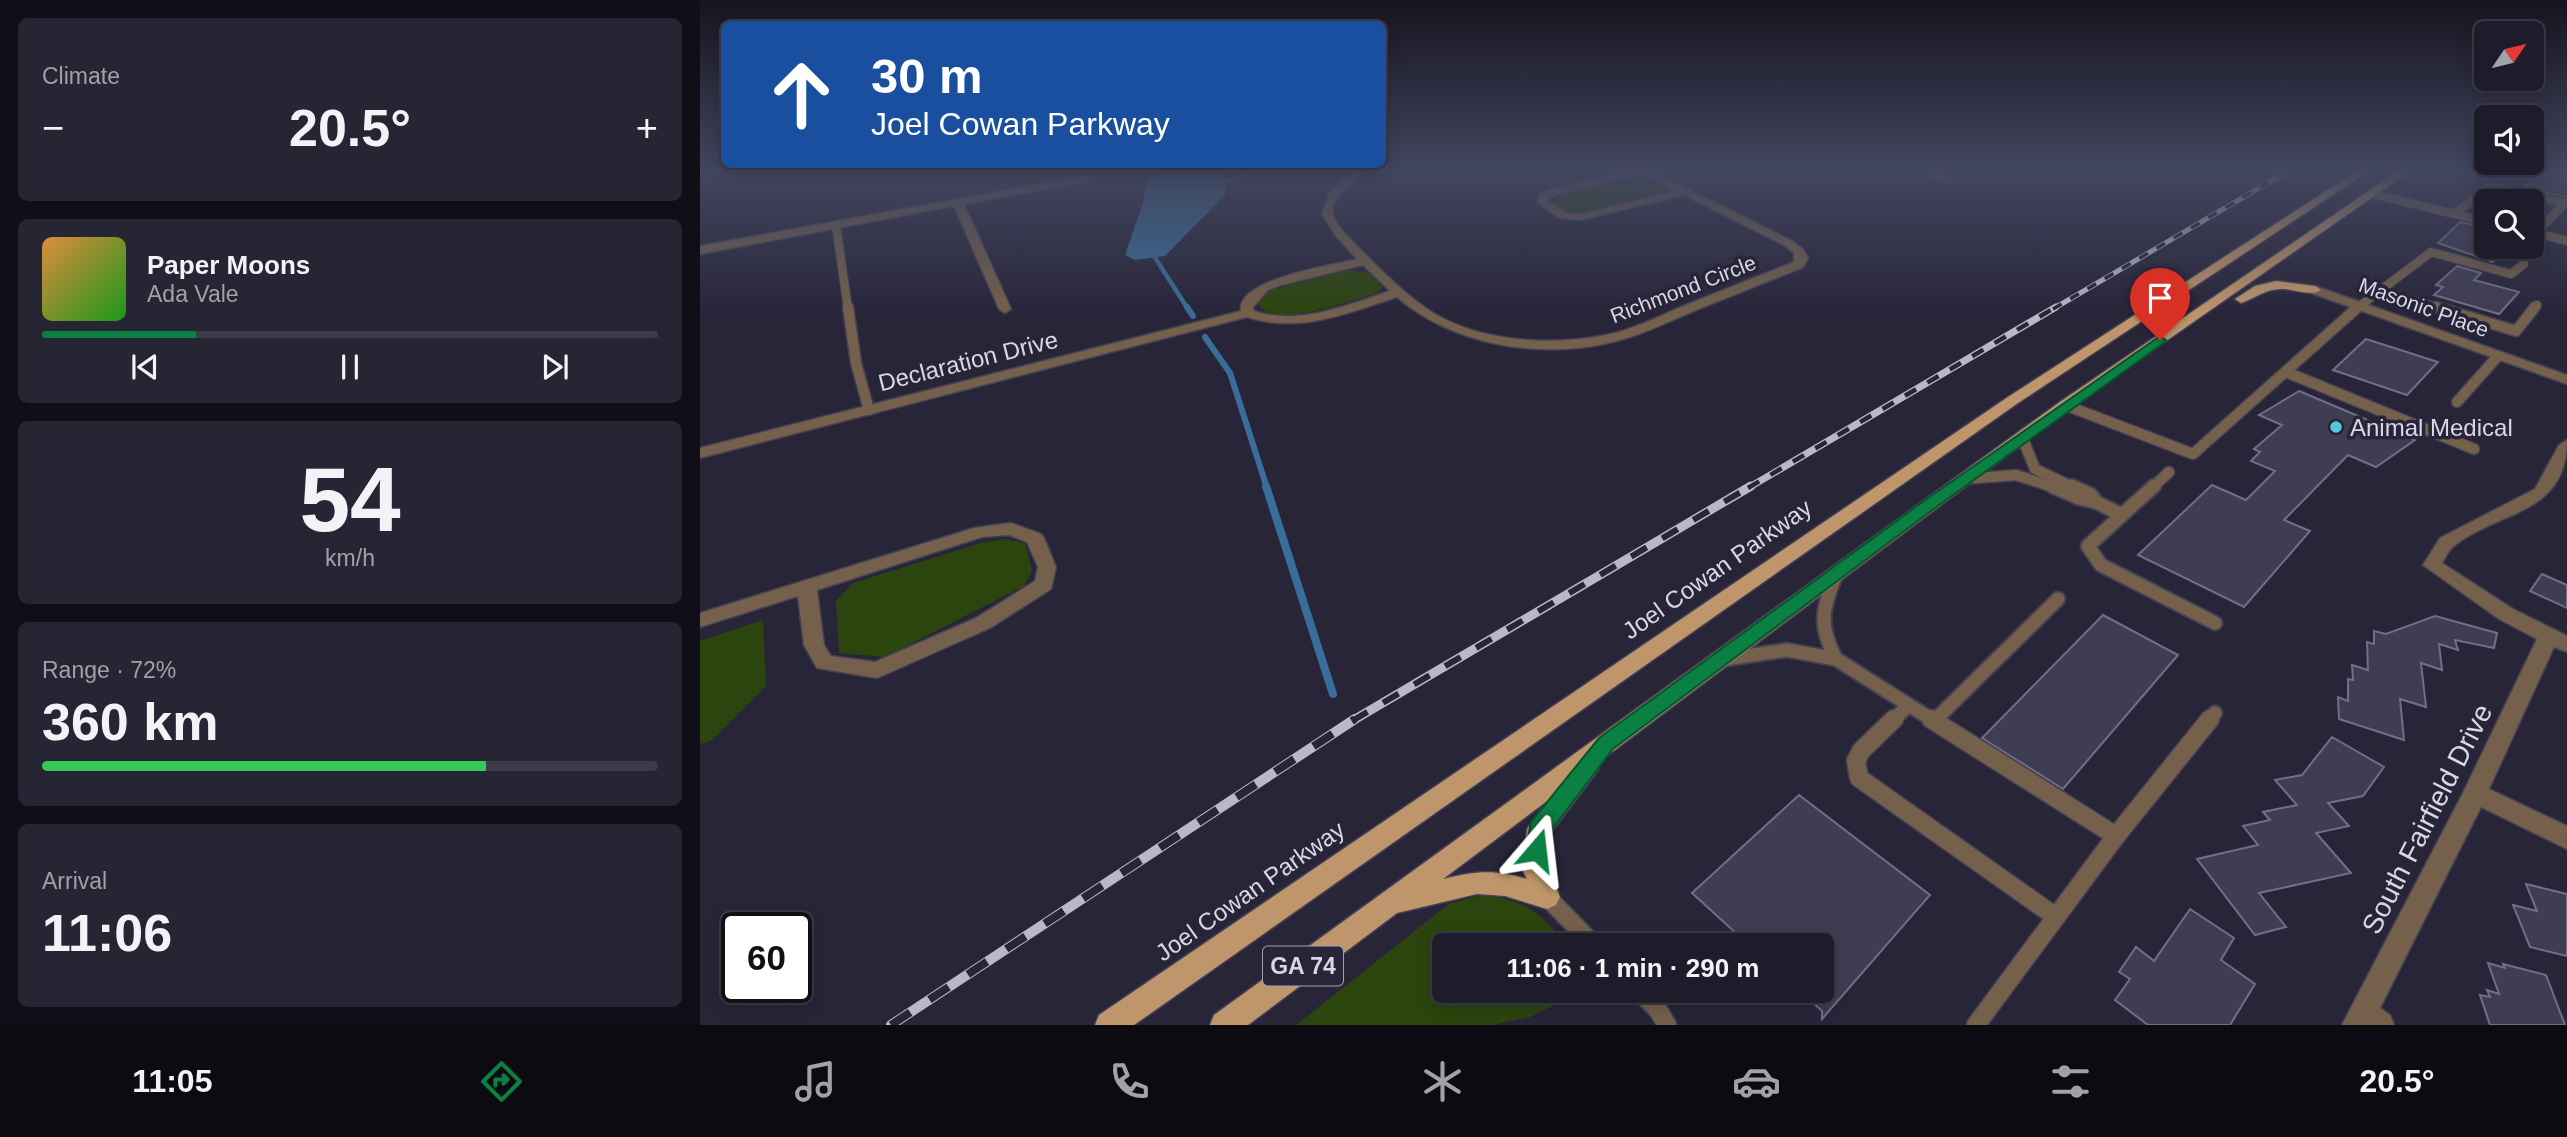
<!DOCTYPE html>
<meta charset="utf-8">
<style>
:root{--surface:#1e1c2b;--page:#262533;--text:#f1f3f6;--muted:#a1a1a9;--line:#3c3a47;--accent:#0b8043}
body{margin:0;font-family:Arial,sans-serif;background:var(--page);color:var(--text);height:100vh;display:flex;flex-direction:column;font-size:26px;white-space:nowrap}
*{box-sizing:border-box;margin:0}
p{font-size:23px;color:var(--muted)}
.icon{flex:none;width:38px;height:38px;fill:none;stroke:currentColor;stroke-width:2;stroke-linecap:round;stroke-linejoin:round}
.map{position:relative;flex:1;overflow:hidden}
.side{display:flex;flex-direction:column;gap:18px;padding:18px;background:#100f18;width:700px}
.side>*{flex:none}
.hud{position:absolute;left:21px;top:21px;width:665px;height:147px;border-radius:10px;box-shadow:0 4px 18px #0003,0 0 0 2px var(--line);background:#1a4fa0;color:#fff;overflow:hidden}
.needle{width:46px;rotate:55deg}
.fabs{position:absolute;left:1774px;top:21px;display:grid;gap:14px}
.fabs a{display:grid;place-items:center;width:70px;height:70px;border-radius:10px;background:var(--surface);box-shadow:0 4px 18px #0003,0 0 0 2px var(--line);font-size:35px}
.speed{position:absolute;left:21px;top:912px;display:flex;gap:14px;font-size:35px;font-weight:700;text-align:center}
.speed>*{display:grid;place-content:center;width:91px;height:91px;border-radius:50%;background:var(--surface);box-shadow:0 4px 18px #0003,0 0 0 2px var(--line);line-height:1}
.speed .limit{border:4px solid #111;border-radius:10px;background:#fff;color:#111}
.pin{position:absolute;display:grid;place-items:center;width:60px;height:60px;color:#fff;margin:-72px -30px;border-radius:50% 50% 50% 0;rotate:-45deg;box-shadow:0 0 7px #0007}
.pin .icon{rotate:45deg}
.me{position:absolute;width:77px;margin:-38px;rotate:17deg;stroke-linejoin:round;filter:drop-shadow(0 0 5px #0008)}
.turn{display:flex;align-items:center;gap:24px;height:147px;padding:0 35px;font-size:32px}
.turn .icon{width:91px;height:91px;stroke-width:2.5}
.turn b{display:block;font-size:49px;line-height:60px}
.big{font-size:52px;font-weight:800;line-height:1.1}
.side .card{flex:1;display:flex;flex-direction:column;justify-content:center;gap:10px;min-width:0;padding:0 24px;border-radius:10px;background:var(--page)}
.side .dial{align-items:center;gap:0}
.dial b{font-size:91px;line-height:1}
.song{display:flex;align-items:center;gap:21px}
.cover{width:84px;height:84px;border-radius:10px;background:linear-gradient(135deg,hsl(30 70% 55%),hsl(120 70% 35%))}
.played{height:7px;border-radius:4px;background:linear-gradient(90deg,var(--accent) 25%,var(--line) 25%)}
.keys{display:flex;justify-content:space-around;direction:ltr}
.heat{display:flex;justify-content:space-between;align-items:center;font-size:38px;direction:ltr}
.charge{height:10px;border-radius:5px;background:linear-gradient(90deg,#34c759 72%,var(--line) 0)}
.trip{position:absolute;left:732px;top:933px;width:402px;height:70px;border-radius:10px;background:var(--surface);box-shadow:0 4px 18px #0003,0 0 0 2px var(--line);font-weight:800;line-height:70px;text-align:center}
.menu{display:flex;height:112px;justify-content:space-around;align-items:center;background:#0c0b11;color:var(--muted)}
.menu .icon{width:49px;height:49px}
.menu .current{color:var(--accent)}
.menu b{font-size:32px;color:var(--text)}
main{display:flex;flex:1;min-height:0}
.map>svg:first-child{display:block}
.green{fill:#2c440e}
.water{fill:#386e99}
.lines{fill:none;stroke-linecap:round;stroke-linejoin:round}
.stream-far2{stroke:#386e99;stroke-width:4.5}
.stream-far1{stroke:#386e99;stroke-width:6}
.stream{stroke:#386e99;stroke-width:8}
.building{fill:#3f3d52;stroke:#716f87;stroke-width:2}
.lane-far3-casing{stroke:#444155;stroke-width:10}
.lane-far2-casing{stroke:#444155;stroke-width:13}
.lane-far1-casing{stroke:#444155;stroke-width:17}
.lane-casing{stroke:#444155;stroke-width:21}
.street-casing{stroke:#444155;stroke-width:3}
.primary-casing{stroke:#444155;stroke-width:3}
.lane-far3{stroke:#74604b;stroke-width:8}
.lane-far2{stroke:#74604b;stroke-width:10}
.lane-far1{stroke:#74604b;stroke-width:13}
.lane{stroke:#74604b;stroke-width:18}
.street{fill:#74604b;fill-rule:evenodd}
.primary{fill:#bf966b;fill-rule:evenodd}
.rail-far3-casing{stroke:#bab8c7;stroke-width:5}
.rail-far2-casing{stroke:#bab8c7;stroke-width:7}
.rail-far1-casing{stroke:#bab8c7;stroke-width:9}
.rail-casing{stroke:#bab8c7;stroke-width:10}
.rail-far3{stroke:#282539;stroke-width:3.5;stroke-dasharray:10;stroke-linecap:butt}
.rail-far2{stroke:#282539;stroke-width:4.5;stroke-dasharray:13;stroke-linecap:butt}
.rail-far1{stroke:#282539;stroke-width:6;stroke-dasharray:18;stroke-linecap:butt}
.rail{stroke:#282539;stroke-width:8;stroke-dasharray:23;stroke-linecap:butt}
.route{fill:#0b8043;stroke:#07532c;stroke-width:2}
.poi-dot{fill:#54cadd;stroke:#282539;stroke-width:2.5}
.labels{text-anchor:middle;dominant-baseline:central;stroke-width:7;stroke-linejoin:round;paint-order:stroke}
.far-street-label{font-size:21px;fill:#d9d7e5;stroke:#282539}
.shield{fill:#282539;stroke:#a4a2b1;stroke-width:2}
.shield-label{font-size:23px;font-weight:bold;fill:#d9d7e5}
.street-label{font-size:24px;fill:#d9d7e5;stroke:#282539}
.poi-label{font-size:24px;fill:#d9d7e5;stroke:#282539;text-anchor:start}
.near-street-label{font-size:28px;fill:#d9d7e5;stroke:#282539}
</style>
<main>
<section class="side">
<div class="card"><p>Climate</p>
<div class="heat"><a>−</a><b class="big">20.5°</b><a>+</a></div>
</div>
<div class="card">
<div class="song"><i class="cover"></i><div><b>Paper Moons</b><p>Ada Vale</p></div></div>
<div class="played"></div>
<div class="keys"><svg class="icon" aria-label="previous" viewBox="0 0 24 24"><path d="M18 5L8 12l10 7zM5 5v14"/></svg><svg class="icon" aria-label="pause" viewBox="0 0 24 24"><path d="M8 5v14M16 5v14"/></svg><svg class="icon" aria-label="next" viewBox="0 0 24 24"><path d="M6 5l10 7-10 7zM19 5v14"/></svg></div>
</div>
<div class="card dial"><b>54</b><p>km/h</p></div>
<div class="card"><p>Range · 72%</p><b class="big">360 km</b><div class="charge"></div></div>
<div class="card"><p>Arrival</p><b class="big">11:06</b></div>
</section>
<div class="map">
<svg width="1867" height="1025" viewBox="0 0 1867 1025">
<rect width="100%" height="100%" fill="#282539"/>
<g class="green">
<path d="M933 177 943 178 967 190 962 195C938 201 867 228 852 202L860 195Z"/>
<path d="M648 270 669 273 683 287 677 293C656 299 564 334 558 301L573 289Z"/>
<path d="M305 539 325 543 332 571 324 586 185 657 139 653 136 601 153 583 281 543Z"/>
<path d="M63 620 66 686 12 740 0 744V641Z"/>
<path d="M782 895C829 901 837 911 868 945H744V990L887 991 874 1003 857 1004 830 1017 793 1025H596L749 904Z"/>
</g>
<path class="water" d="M484 171H512L526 177 525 195 465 256 435 260 425 255 444 200 446 181 465 173Z"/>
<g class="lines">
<g class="stream-far2">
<path d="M519 184 553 171"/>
<path d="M453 249 452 253 488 309"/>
</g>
<g class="stream-far1">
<path d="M487 307 493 316"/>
<path d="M505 337 530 373 567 488"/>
</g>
<path class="stream" d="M566 486 633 694"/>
</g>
<g class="building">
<path d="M1843 171H1867V197L1824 188Z"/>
<path d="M1760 222 1787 228V247H1810L1793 262 1738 243Z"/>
<path d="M1757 266 1781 273 1774 280 1819 292 1799 314 1734 295 1743 287 1736 285Z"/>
<path d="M1666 339 1738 362 1707 395 1633 370Z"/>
<path d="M1599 391 1715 440 1676 467 1648 455 1584 520 1610 531 1544 607 1438 555 1512 485 1546 500 1575 471 1551 461 1560 452 1554 449 1582 425 1559 415Z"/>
<path d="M1842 574 1867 585V608L1830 591Z"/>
<path d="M1403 615 1478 655 1363 789 1282 738Z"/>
<path d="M1735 616 1797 633 1794 648 1755 640 1758 650 1739 644 1742 670 1721 663 1726 707 1700 699 1704 740 1639 719 1638 697 1648 701V679L1653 680 1652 665 1668 670 1667 642 1674 644V631L1686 634Z"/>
<path d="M1632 737 1684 767 1663 796 1628 803 1649 826 1616 833 1651 873 1559 893 1586 927 1555 935 1497 859 1558 845 1543 826 1570 820 1563 812 1597 805 1575 780 1602 775Z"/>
<path d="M1099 795 1230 895 1122 1019V1011L1099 990H1122V945H1049L992 893Z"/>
<path d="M1826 884 1867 894V956L1830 947 1813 905 1837 911Z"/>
<path d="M1490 909 1534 938 1521 960 1555 984 1530 1025H1448L1415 1000 1430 979 1419 972 1436 947 1454 961Z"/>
<path d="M1788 963 1805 968 1803 964 1846 975 1865 1025H1790L1780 995 1790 997 1787 990 1799 994Z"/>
</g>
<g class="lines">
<defs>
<g id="lane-far3">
<path d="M1227 171 1247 179"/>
<path d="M1673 194 1787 222"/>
<path d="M1754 214 1789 187 1865 203 1836 233 1832 232"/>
<path d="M136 225 148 309"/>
<path d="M1836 233 1867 241"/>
<path d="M1679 290 1742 309"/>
<path d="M1656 309 1731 252 1811 274 1824 264"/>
<path d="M1834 309 1837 305"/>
</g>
<g id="lane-far2">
<path d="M148 307 156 363 169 410"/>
<path d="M1736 307 1816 331 1835 307"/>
<path d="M1586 372 1774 449"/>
<path d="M1757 402 1798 356"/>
<path d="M1365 405 1493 454 1658 307"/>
<path d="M1322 437 1335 469 1375 488"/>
<path d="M1264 479 1316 475 1356 488"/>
<path d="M1452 488 1469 472"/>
</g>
<g id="lane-far1">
<path d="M1352 486 1379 498 1396 502 1391 495 1371 486"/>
<path d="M1396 502 1422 515 1388 546 1401 565 1515 623"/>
<path d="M1422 515 1454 486"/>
<path d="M1136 575C1122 609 1118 625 1136 659"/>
<path d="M1026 659 1087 650 1136 659 1234 721"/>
<path d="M1192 721 1209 705"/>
<path d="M1234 721 1358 599"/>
<path d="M1509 721 1515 713"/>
</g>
<g id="lane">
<path d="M1194 719 1161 751 1156 761 1159 778 1356 917"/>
<path d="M1231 719 1416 836 1276 1025"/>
<path d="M1416 836 1510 719"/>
<path d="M847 897 894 945"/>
<path d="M938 990 958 1010 967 1025"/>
</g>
<g id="street">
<path d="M655 171H667C630 205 616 205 659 248 682 271 707 297 735 314 783 342 852 346 906 335 932 330 957 317 981 307 1018 292 1056 277 1094 262V253L1084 245 984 195 880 220 859 218 837 202 840 194 851 190 928 171H951L1092 241 1103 249 1108 258 1103 267C1067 282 1031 296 994 311 966 323 939 336 909 343 837 359 753 345 697 297 649 313 598 334 547 317L0 458V448L541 311C535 279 634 265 657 259L636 236 622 214 630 192ZM941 174 975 191 880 214 866 213 848 201 849 198 859 194ZM663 265 690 291C647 305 599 326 554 311L553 307 568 290 581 285Z"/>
<path d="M390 175 395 178 394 180 264 204 311 309 305 313 299 309 254 206 0 254V246Z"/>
<path d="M1615 286 1867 375V384L1611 293V287Z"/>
<path d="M1867 440C1867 515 1800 510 1755 545 1749 549 1746 557 1742 563L1813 609 1867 636V652L1854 647 1789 789 1867 826V849L1781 807 1680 1008 1690 1015 1694 1025H1642L1763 793 1837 639 1799 619 1723 565 1740 538 1835 489 1859 445Z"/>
<path d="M311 523 341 534 344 538 356 567 351 589 290 628 184 675 177 678 117 668 104 645 98 596 0 627V613L274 528ZM309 535 327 542 338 567 335 581 276 618 175 662 131 656 124 645 117 590 282 537Z"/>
</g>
<g id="primary">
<path d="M1657 171H1669L1318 403 434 1025H395L399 1015 1308 397Z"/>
<path d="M1698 171H1710L1370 408 900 761 898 770 851 832 849 871 860 897 856 905 847 909 805 896 777 894 697 913 548 1025H510L514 1015 1360 402ZM847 801 827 829 823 871 827 879C794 869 776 871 743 879Z"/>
<path d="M1576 281 1615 286 1621 290C1612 297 1595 289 1583 289 1566 288 1556 298 1541 303L1535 299 1555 286Z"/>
</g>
</defs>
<use href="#lane-far3" class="lane-far3-casing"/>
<use href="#lane-far2" class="lane-far2-casing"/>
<use href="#lane-far1" class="lane-far1-casing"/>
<use href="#lane" class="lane-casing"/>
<use href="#street" class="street-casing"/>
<use href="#primary" class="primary-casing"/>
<use href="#lane-far3" class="lane-far3"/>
<use href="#lane-far2" class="lane-far2"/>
<use href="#lane-far1" class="lane-far1"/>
<use href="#lane" class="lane"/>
<use href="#street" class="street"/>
<use href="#primary" class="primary"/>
<defs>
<path id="rail-far3" d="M1353 309 1588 171"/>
<path id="rail-far2" d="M1048 488 1356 307"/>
<path id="rail-far1" d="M652 721 1051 486"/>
<path id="rail" d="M191 1025 655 719"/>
</defs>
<use href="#rail-far3" class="rail-far3-casing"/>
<use href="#rail-far2" class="rail-far2-casing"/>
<use href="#rail-far1" class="rail-far1-casing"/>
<use href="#rail" class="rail-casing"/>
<use href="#rail-far3" class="rail-far3"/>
<use href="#rail-far2" class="rail-far2"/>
<use href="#rail-far1" class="rail-far1"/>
<use href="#rail" class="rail"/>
</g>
<linearGradient id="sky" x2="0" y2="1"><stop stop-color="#16141f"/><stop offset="0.54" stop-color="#42465f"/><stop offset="1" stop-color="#42465f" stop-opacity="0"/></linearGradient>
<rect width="1867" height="315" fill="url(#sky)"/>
<path class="route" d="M1460 336 1466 340 1465 342 1235 508 913 749 850 832 845 857 837 860 829 857 826 850 831 822 899 738 1224 501Z"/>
<circle class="poi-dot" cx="1636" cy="427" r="7"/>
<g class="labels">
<g class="far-street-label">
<text transform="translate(983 289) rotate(-21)">Richmond Circle</text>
<text transform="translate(1724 307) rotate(20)">Masonic Place</text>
</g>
<rect class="shield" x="563" y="946.5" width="80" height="39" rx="5"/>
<g class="shield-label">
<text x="603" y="966">GA 74</text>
</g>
<g class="street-label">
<text transform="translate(268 361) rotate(-14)">Declaration Drive</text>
<text transform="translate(1017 569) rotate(-35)">Joel Cowan Parkway</text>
<text transform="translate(550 891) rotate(-35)">Joel Cowan Parkway</text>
</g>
<g class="poi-label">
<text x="1650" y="427">Animal Medical</text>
</g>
<g class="near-street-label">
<text transform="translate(1727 819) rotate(-63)">South Fairfield Drive</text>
</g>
</g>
</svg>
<div class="fabs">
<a><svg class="needle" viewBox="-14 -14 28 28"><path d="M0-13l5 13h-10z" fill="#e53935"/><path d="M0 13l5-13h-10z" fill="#a1a1a9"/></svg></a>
<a><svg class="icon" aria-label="sound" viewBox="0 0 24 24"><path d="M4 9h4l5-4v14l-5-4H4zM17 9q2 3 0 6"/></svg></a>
<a><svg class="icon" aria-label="search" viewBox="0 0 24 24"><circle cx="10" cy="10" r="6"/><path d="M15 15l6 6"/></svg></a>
</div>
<div class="speed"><div class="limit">60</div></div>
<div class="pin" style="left:1460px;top:340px;background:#d93025"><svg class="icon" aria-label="arrive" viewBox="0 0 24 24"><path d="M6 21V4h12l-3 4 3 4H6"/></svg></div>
<svg class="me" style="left:837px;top:850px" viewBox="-20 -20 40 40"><path d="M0-17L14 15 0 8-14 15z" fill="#0b8043" stroke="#fff" stroke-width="4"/></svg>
<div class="trip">11:06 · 1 min · 290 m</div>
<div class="hud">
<div class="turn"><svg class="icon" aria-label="ahead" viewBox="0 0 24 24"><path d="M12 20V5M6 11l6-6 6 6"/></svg><div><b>30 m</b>Joel Cowan Parkway</div></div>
</div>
</div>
</main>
<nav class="menu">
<b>11:05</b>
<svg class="icon current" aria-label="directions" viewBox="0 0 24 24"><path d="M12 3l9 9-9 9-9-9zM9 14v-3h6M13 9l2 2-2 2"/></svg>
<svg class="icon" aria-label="music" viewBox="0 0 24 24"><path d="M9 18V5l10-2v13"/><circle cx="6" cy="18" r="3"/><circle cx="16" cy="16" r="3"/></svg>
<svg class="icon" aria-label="phone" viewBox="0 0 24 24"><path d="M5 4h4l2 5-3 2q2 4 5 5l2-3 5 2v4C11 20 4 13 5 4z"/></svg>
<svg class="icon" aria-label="climate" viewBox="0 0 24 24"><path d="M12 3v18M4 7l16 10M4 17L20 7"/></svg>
<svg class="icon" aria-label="car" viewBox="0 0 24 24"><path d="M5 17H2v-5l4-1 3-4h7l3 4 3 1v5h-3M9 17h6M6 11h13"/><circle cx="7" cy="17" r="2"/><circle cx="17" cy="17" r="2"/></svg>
<svg class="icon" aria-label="filters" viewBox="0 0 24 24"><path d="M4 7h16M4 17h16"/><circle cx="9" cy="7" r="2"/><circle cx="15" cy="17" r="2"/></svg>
<b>20.5°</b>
</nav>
